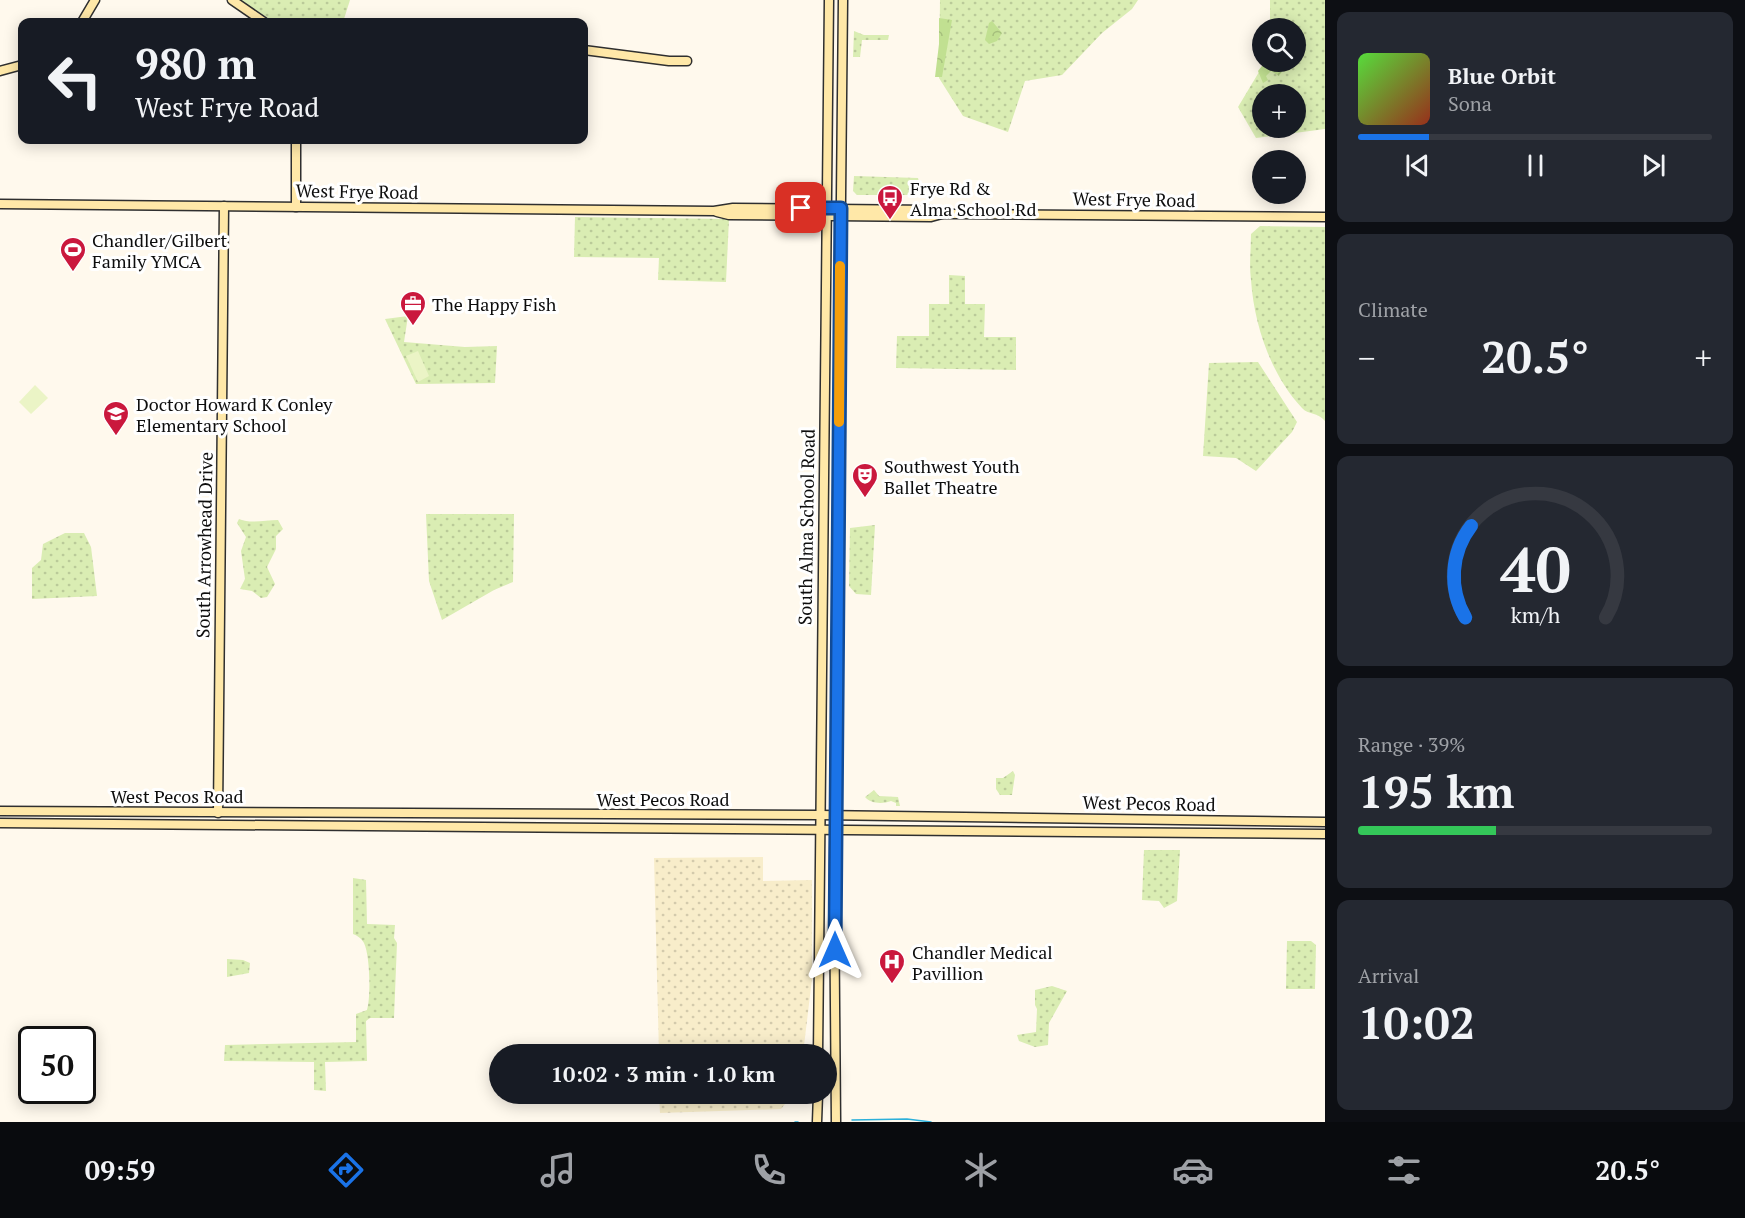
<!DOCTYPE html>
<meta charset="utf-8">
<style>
:root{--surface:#171b24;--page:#242831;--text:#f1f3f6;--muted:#9ea1a6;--line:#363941;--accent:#1a73e8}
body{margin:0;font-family:"PT Serif",serif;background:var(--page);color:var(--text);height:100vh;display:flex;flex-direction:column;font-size:22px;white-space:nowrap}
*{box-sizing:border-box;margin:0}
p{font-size:20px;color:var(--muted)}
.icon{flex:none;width:33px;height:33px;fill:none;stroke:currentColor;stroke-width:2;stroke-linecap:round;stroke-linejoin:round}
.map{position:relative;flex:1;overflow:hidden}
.details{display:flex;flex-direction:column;gap:12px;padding:12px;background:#0d0f14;width:420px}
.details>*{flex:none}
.top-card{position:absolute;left:18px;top:18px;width:570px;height:126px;border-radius:12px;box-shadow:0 3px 15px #0003;background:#171b24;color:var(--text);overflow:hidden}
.buttons{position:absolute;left:1252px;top:18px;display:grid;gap:12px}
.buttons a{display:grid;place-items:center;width:54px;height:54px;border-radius:50%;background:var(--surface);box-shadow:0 3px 15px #0003;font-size:30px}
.speed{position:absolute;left:18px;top:1026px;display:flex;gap:12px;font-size:30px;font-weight:700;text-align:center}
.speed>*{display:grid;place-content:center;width:78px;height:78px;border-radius:50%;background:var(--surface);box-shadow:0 3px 15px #0003;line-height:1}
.speed .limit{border:3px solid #111;border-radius:9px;background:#fff;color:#111}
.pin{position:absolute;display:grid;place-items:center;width:51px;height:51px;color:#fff;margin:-26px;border-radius:12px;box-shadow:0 3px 9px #0006}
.me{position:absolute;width:66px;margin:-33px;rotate:0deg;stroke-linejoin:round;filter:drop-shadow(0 0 4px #0008)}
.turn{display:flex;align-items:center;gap:21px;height:126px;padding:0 18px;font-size:27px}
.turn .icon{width:78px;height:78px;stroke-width:2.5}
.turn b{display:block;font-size:42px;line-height:51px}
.big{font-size:45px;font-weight:600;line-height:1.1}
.details .widget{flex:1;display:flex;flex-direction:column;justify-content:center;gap:9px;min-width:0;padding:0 21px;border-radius:12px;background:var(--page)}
.details .dial{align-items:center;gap:0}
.dial svg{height:156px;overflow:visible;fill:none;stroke:var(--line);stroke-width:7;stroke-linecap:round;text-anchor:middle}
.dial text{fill:var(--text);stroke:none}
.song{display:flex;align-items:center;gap:18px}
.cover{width:72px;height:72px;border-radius:9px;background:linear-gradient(135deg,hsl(110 70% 55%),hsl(10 70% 35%))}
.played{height:6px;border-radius:3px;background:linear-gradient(90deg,var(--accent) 20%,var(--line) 20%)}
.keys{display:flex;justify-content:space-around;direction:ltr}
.heat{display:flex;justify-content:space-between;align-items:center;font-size:33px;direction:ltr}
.charge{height:9px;border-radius:4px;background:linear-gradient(90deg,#34c759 39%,var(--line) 0)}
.trip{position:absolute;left:489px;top:1044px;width:348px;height:60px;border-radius:30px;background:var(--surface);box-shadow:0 3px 15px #0003;font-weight:600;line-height:60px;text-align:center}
.menu{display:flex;height:96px;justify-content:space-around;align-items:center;background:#090b0e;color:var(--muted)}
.menu .icon{width:42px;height:42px}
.menu .current{color:var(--accent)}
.menu b{font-size:27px;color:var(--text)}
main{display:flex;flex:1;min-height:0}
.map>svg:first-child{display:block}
.farmland{fill:url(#farmland-dots)}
.grass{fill:url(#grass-dots);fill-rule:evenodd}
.forest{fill:url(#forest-crowns)}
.pitch{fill:#ebf4c6}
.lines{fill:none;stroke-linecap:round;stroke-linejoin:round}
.stream{stroke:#2cb0da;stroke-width:1.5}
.secondary-casing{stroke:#2f2f2f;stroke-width:11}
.secondary{stroke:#ffe8a8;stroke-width:8}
.route-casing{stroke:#114b97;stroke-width:15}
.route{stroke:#1a73e8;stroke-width:10}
.slow{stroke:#f59e0b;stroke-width:10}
.labels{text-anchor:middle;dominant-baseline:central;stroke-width:6;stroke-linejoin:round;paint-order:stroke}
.poi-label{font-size:18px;fill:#0d0d0d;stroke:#fff;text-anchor:start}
.street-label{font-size:18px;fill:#0d0d0d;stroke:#fff}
</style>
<main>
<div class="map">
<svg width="1325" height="1122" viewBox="0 0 1325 1122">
<defs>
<pattern id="farmland-dots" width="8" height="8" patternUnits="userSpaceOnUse" patternTransform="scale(1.5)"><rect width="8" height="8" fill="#f8edca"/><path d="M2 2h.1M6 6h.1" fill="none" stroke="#d3caac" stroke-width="1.8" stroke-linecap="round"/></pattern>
<pattern id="grass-dots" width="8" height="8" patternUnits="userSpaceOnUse" patternTransform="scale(1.5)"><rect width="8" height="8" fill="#daedb3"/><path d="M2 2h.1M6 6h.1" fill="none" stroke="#baca99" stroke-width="1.8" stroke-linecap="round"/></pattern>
<pattern id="forest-crowns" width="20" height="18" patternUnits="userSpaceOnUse" patternTransform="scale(1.5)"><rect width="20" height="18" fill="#c1e091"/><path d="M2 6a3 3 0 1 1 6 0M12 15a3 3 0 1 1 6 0" fill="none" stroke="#a5bf7c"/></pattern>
</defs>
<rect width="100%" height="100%" fill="#fff9ed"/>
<g class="farmland">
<path d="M763 857V881L812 880V979L803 1054H659L654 858Z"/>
<path d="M659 1094H793L781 1109 660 1113Z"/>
</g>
<g class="grass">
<path d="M240 0H350L343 22H274Z"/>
<path d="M940 0H1138L1132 9 1102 33 1062 75 1025 81 1008 132 963 116 939 78Z"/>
<path d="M1270 0H1325V129L1256 138 1238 107 1265 62H1296V28H1270ZM1263 94H1296V128H1263Z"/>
<path d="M854 31 864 35H889L888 40H862L860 57H853Z"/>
<path d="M854 176 918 178 922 195H857L853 191Z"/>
<path d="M575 217 729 219 726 282 658 280 659 258 574 257Z"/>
<path d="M1260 226 1325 227V421C1318 412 1308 415 1302 408 1271 375 1254 325 1251 280 1249 265 1251 249 1251 234Z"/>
<path d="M949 275 965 276V304H985L984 337H1016V370L896 368 897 336H929V304H949Z"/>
<path d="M408 316 404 342 465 347 497 346 495 383 416 384 385 319Z"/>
<path d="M1258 362 1297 422 1292 432 1256 471 1236 458 1203 456 1209 363Z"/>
<path d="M426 514H514L513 582 494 590 442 620 429 581Z"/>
<path d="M239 519C251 524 265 520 278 520L283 529 276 536V549L267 567 275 584 267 597 261 598 252 591 240 589 245 579 241 551 246 537 237 523Z"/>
<path d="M875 525 871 595 856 594 849 586 850 528Z"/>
<path d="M65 533H84L91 547 97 596 32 599V568L41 560 43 544Z"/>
<path d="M1013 771 1015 775 1012 795H1000L996 789V778H1003Z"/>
<path d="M874 790 879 796 898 797 900 806H896V803L891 801C883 804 871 804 865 797Z"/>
<path d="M1144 850H1180L1177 901 1164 908 1159 901 1142 900Z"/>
<path d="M353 878 366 880 367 924 395 925 394 938 397 943 394 1018H370L366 1021 367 1061 325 1062 326 1091 314 1090V1062L224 1061 225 1045 356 1042V1014L367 1010C371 997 370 955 364 943 361 938 358 936 353 934Z"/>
<path d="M1287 941H1311L1316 945 1315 989H1286Z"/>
<path d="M227 959 243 960 250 963 249 973 227 977Z"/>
<path d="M1052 986 1067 991 1049 1023 1048 1045 1035 1047 1019 1041 1017 1035 1036 1032 1037 1009 1035 1005V990Z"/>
</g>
<g class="forest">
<path d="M939 18 952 20 942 77H935L939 44Z"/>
<path d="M992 21 1002 33 997 41 989 44 985 40 989 23Z"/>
<path d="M1265 62H1277L1283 70 1279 76 1271 71 1266 76 1268 80 1263 83 1258 71Z"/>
</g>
<g class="pitch">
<path d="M418 351 429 376 418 382 406 356Z"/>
<path d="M35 385 48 398 31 414 19 402Z"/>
</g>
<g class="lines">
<g class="stream">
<path d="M852 1120 907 1119 931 1122"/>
<path d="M795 1122H798"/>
</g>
<defs>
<g id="secondary">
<path d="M232 0 264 22"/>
<path d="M82 22 95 0"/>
<path d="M584 50 669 61H687"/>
<path d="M0 71 22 65"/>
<path d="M0 204 714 211 733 208 932 210 942 214"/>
<path d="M296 207V140"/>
<path d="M717 212 729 215 931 217 942 214H957L1325 217"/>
<path d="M0 811 820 815 1325 822"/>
<path d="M218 813 224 206"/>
<path d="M0 823 1325 834"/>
<path d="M818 1054 829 0"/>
<path d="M817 1122 818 1094"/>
<path d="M836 1122 834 886 843 0"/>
</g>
</defs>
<use href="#secondary" class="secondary-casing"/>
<use href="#secondary" class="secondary"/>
</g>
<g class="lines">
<defs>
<path id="route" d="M801 208H841L835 950"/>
</defs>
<use href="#route" class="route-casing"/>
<use href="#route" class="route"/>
<path class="slow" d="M839 422 840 266"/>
</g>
<defs>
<symbol id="bus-pin" viewBox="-11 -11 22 30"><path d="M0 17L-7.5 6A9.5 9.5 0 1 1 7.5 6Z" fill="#ca183d" stroke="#fff"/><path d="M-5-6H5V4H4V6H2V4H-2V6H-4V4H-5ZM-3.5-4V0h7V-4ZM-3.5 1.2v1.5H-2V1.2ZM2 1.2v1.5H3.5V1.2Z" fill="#fff"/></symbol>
<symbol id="stadium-pin" viewBox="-11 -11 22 30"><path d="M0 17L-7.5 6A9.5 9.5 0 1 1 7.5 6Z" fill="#ca183d" stroke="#fff"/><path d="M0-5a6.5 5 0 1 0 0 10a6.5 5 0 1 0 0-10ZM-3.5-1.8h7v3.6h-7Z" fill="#fff"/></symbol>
<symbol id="office-pin" viewBox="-11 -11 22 30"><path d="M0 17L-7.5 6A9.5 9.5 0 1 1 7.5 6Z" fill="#ca183d" stroke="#fff"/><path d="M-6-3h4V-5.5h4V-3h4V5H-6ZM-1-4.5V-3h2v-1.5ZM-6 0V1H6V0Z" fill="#fff"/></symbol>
<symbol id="school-pin" viewBox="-11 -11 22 30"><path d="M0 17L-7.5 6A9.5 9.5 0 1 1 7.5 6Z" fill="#ca183d" stroke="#fff"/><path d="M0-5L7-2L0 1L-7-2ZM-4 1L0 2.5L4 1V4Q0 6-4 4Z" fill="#fff"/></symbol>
<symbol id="theatre-pin" viewBox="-11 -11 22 30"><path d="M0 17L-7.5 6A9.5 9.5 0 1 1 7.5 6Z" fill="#ca183d" stroke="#fff"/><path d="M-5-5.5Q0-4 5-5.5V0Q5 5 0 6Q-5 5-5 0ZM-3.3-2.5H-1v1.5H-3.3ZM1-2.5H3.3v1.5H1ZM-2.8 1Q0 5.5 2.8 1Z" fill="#fff"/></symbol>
<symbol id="hospital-pin" viewBox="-11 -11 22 30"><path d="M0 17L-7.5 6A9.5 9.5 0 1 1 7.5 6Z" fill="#ca183d" stroke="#fff"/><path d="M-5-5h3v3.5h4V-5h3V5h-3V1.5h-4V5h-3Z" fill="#fff"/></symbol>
</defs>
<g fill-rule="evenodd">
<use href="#bus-pin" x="875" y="183" width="30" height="40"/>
<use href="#stadium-pin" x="58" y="235" width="30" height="40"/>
<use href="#office-pin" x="398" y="289" width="30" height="40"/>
<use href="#school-pin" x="101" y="399" width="30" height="40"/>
<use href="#theatre-pin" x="850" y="461" width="30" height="40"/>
<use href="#hospital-pin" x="877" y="947" width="30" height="40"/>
</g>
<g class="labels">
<g class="poi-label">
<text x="910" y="188">Frye Rd &amp;<tspan x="910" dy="21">Alma School Rd</tspan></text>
<text x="92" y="240">Chandler/Gilbert<tspan x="92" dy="21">Family YMCA</tspan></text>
<text x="432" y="304">The Happy Fish</text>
<text x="136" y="404">Doctor Howard K Conley<tspan x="136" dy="21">Elementary School</tspan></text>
<text x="884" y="466">Southwest Youth<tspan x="884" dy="21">Ballet Theatre</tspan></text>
<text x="912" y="952">Chandler Medical<tspan x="912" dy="21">Pavillion</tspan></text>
</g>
<g class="street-label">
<text transform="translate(357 191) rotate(1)">West Frye Road</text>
<text transform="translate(1134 199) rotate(1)">West Frye Road</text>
<text transform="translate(806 527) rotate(-89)">South Alma School Road</text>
<text transform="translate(204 545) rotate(-89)">South Arrowhead Drive</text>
<text x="177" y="796">West Pecos Road</text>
<text x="663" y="799">West Pecos Road</text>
<text transform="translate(1149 803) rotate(1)">West Pecos Road</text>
</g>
</g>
</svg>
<div class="buttons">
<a><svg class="icon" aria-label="search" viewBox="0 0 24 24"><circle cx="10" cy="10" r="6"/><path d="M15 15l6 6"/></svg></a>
<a>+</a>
<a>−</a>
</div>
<div class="speed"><div class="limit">50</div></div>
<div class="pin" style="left:801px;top:208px;background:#d93025"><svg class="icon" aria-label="arrive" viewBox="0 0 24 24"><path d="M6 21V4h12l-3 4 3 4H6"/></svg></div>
<svg class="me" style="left:835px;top:950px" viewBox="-20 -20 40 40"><path d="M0-17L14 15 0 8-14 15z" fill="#1a73e8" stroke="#fff" stroke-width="4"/></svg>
<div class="trip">10:02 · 3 min · 1.0 km</div>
<div class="top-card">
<div class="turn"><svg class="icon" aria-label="left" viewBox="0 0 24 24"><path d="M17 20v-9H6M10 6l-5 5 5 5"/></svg><div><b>980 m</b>West Frye Road</div></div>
</div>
</div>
<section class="details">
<div class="widget">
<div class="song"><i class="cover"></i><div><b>Blue Orbit</b><p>Sona</p></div></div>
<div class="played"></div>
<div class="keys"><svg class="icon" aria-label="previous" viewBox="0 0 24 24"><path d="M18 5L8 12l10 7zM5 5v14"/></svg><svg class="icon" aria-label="pause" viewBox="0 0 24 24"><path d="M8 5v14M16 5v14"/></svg><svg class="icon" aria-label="next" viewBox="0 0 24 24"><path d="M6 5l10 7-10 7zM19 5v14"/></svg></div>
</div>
<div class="widget"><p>Climate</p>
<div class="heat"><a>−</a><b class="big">20.5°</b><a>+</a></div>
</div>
<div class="widget dial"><svg viewBox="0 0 100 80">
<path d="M14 69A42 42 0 1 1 86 69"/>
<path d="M14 69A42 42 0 0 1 17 22" stroke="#1a73e8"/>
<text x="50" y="56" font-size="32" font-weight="700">40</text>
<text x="50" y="72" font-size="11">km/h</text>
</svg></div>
<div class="widget"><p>Range · 39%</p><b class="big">195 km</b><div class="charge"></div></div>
<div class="widget"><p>Arrival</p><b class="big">10:02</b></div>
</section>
</main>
<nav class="menu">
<b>09:59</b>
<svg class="icon current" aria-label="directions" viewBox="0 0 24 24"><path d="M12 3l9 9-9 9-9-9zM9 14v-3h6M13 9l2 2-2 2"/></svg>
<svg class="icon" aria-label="music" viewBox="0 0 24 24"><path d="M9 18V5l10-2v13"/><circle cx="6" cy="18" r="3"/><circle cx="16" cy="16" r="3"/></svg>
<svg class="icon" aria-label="phone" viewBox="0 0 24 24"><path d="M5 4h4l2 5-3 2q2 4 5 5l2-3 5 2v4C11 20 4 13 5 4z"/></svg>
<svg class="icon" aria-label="climate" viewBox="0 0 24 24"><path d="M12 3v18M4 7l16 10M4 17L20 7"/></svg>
<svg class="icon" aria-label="car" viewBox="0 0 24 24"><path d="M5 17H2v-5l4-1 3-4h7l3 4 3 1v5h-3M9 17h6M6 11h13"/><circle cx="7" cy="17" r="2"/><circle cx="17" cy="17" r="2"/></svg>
<svg class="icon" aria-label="filters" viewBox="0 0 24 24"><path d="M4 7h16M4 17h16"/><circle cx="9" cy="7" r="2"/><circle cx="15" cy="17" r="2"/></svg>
<b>20.5°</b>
</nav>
